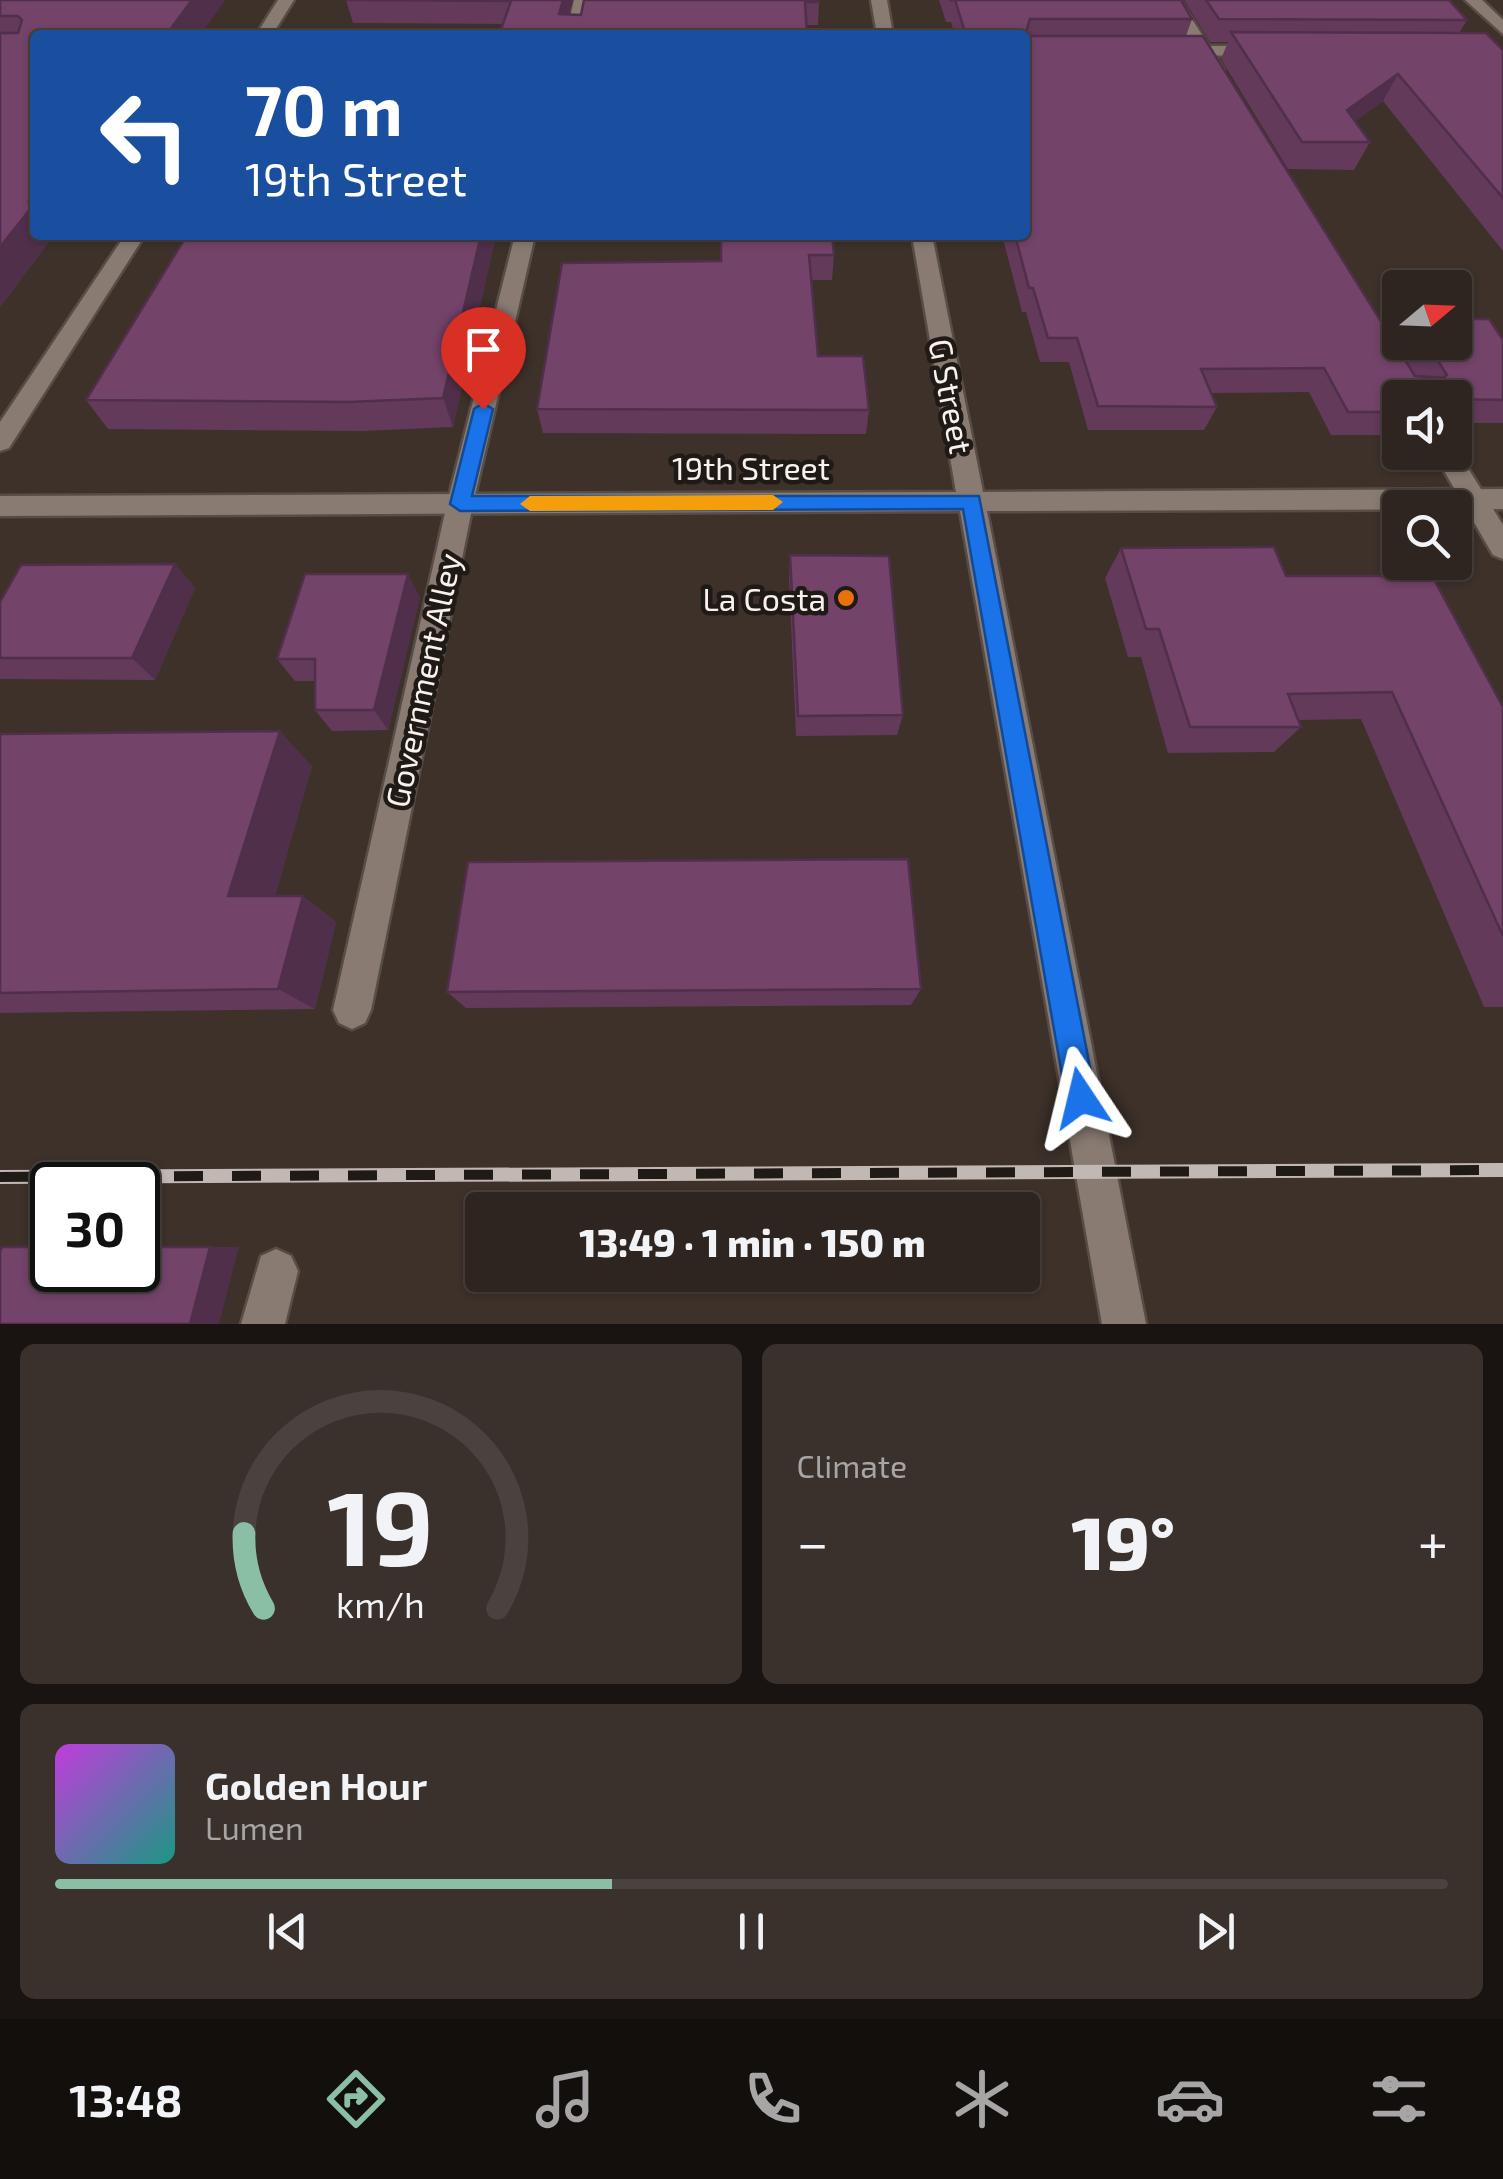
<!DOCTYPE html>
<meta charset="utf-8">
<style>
:root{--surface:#2e2520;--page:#3a312d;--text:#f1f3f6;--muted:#a7a5a5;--line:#49423e;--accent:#8abfa5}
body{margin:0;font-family:"Exo 2",sans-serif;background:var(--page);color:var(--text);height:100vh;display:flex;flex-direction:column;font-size:38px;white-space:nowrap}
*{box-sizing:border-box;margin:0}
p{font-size:32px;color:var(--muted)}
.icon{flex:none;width:55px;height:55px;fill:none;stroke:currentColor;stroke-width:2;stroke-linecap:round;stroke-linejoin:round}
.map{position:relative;height:1324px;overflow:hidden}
.panel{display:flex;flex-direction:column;gap:20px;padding:20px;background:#191412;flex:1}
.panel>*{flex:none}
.banner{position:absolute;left:30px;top:30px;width:1000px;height:210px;border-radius:10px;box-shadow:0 2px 8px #0004,0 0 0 2px var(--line);background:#1a4fa0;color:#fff;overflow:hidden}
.needle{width:65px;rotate:71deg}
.buttons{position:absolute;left:1382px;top:270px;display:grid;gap:20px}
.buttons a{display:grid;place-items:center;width:90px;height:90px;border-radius:10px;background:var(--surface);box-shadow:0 2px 8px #0004,0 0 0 2px var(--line);font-size:50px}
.speed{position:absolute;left:30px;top:1162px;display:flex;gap:20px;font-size:50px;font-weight:700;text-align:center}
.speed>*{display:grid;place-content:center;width:130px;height:130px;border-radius:50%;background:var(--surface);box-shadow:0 2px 8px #0004,0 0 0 2px var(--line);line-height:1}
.speed .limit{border:5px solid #111;border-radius:15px;background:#fff;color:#111}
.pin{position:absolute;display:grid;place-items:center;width:85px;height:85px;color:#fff;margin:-102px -42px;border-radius:50% 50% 50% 0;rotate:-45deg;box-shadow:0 0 10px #0007}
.pin .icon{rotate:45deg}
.me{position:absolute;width:110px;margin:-55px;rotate:350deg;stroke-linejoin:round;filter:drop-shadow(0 0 8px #0008)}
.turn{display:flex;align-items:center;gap:35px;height:210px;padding:0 50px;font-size:45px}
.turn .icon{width:130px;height:130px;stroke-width:2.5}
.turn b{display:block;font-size:70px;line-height:85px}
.big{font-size:75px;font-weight:800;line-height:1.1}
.panel .widget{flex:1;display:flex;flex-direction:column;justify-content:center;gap:15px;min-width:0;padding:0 35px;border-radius:15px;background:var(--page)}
.panel .dial{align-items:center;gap:0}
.dial svg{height:260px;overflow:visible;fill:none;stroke:var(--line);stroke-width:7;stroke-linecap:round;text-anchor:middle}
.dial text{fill:var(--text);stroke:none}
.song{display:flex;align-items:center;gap:30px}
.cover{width:120px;height:120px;border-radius:15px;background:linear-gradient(135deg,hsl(290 70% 55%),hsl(170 70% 35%))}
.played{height:10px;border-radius:5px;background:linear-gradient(90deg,var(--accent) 40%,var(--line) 40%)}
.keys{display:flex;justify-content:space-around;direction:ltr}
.heat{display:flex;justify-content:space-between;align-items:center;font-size:55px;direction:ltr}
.panel .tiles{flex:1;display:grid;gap:20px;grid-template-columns:1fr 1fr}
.widget:last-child{grid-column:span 2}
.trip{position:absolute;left:465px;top:1192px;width:575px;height:100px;border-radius:10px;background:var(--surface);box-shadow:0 2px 8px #0004,0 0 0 2px var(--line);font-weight:800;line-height:100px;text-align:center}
.menu{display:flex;height:160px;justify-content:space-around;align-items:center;background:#120f0d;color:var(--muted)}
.menu .icon{width:70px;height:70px}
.menu .current{color:var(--accent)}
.menu b{font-size:45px;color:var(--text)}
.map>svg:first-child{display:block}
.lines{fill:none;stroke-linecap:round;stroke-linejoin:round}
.lane-casing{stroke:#574d46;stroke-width:5}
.street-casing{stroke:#574d46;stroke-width:5}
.secondary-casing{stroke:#574d46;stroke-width:5}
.lane{fill:#897b72;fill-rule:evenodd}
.street{fill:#897b72;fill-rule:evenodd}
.secondary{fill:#897b72;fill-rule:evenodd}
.rail-casing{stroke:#c1b8b3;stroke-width:14}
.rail{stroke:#201a17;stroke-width:10;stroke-dasharray:29;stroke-linecap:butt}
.wall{fill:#633a5a}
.shaded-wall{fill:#502f4a}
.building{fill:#734369;stroke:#502f4a;stroke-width:2.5}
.route{fill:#1a73e8;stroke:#114b97;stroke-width:2.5}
.slow{fill:#f59e0b}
.food-dot{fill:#e8710a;stroke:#201a17;stroke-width:4}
.labels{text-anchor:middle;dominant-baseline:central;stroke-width:9;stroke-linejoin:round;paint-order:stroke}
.street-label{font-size:32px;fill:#f9f1ec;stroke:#201a17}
.poi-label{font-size:32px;fill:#f9f1ec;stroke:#201a17;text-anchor:end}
</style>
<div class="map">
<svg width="1503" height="1324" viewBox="0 0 1503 1324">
<rect width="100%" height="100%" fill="#3d312a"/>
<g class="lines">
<defs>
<g id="lane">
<path d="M574 0H590L582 35H566Z"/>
<path d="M1164 0H1180L1224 70 1221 74H1209Z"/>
<path d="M515 235H535L473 504 371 1010 365 1023 352 1029 339 1023 333 1010 447 504Z"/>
<path d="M1455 447 1503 525V559L1493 555 1433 452H1455Z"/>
<path d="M276 1249 291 1256 298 1271 285 1324H241L261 1256Z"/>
</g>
<g id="street">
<path d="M871 0H887L893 35H877Z"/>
<path d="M1465 0H1482L1503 20V34Z"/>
<path d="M1171 46H1265L1273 51 1265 56 1165 55V47Z"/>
<path d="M912 235H932L983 492 1503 489V509L987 511 1146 1324H1102L960 511 0 516V496L956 492Z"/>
</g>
<g id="secondary">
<path d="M278 0H294L272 35H256Z"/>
<path d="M125 235H145L9 448 0 451V422Z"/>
</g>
</defs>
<use href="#lane" class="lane-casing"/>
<use href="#street" class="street-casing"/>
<use href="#secondary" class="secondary-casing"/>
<use href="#lane" class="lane"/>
<use href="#street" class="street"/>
<use href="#secondary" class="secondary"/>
<defs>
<path id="rail" d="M0 1177 1503 1170"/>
</defs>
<use href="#rail" class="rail-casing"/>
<use href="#rail" class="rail"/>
</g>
<g class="wall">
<path d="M0 0H225L200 35H35V235H54L0 307Z"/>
<path d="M346 0H573L569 15H581L584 0 819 2 818 25 503 24 353 23Z"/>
<path d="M939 0H1181L1192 19 1186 36 1394 343 1400 335V342H1455L1503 340V423H1455V398H1400V428H1393L1387 435H1331L1309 392 1211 393 1217 407 1204 430H1088L1069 362H1040L1026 312H1022L1002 235H1025V35H955L951 22H946Z"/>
<path d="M1184 0H1449L1467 20 1459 33 1503 50V251L1383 101 1355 121 1370 142 1354 170 1288 169 1221 59 1228 42H1210Z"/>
<path d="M187 235H496L453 427 363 431 108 429 86 400Z"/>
<path d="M721 235 834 255 832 280H812L818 356 869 410 866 434 543 433 537 409 721 261Z"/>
<path d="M1121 548 1286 576 1503 707V1007H1484L1361 719 1298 720 1301 727 1274 752 1168 753 1141 657H1128L1105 578Z"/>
<path d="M790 555 903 715 897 735 796 736 789 579Z"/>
<path d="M175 564 195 588 155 680 0 679V602Z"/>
<path d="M420 597 388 730 332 731 315 710V681H295L277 659Z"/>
<path d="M0 734 312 766 275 896H303L336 922 315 1009 0 1013Z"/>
<path d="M921 989 911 1005 466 1008 447 992Z"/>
</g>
<g class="shaded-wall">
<path d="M192 0H225L200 35H166Z"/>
<path d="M563 0H573L564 35 559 14Z"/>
<path d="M1398 74 1383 101 1333 138 1347 110Z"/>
<path d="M35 194V235H54L0 307V247Z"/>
<path d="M481 235H496L453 427 443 398Z"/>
<path d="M175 564 195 588 155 680 132 658Z"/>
<path d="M408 574 420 597 388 730 374 710Z"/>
<path d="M280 731 312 766 268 922 228 896Z"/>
<path d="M303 896 336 922 315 1009 278 989Z"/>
<path d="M210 1247H239L219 1324H190Z"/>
</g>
<g class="building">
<path d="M0 0H192L166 35H35V194L29 201H35V203L0 247V33H18L22 20 18 16H0Z"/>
<path d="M346 0H563L559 14 581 15 584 0H819V2H805L807 35H499L511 1Z"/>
<path d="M949 0H1181L1192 19H1030L1026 32 1030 36H1203L1415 376 1443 378 1447 375 1426 342H1455V319H1489L1503 340V400L1400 398V412H1348L1324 368 1201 369 1217 407 1098 406 1077 338H1048L1033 288H1029L1015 235H1025V35H966L955 0Z"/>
<path d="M1206 0H1449L1467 20 1219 19Z"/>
<path d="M1231 32 1486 33 1503 50V198L1398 74 1347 110 1370 142H1302Z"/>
<path d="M187 235H481L443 398 349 402 86 400Z"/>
<path d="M721 235H832L834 255H809L818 356H863L869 410 537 409 562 263 721 261Z"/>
<path d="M1274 547 1286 576H1432L1503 707V936L1392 692 1288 694 1301 727H1190L1159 629H1146L1121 548Z"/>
<path d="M790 555 889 556 903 715 798 716Z"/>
<path d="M175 564 132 658H0V602L21 565Z"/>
<path d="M305 574H408L374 710H315V659H277Z"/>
<path d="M280 731 228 896H303L278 989 0 993V734Z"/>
<path d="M908 859 921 989 447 992 468 862Z"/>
<path d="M2 1247H52V1270H138V1247H210L190 1324H0V1252Z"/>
</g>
<path class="route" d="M483 403 493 409 472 496H979L1096 1098 1092 1108 1081 1112 1070 1108 1066 1098 963 509 460 511 450 504 474 409Z"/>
<path class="slow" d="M773 495 783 502 773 510 530 511 520 504 530 496Z"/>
<circle class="food-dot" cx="846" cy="598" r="10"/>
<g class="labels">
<g class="street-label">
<text transform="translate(952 396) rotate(79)">G Street</text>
<text x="751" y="467">19th Street</text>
<text transform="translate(422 680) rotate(-78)">Government Alley</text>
</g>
<g class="poi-label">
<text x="826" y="598">La Costa</text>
</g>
</g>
</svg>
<div class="buttons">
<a><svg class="needle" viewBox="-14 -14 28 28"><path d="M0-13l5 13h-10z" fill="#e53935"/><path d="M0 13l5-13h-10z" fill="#a7a5a5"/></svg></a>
<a><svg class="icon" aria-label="sound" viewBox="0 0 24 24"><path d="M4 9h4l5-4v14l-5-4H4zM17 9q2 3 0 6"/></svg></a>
<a><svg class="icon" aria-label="search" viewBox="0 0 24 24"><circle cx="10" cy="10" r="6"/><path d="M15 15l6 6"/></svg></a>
</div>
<div class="speed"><div class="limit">30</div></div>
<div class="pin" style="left:483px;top:409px;background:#d93025"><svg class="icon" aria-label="arrive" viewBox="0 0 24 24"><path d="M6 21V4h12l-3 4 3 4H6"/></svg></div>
<svg class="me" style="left:1081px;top:1098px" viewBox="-20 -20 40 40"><path d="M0-17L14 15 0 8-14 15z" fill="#1a73e8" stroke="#fff" stroke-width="4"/></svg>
<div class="trip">13:49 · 1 min · 150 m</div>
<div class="banner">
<div class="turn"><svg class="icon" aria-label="left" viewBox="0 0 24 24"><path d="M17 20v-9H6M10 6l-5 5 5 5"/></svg><div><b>70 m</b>19th Street</div></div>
</div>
</div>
<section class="panel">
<div class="tiles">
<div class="widget dial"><svg viewBox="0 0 100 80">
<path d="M14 69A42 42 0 1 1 86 69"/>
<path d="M14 69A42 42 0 0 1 8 46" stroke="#8abfa5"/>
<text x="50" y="56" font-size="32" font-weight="700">19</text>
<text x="50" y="72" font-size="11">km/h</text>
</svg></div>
<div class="widget"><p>Climate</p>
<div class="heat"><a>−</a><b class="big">19°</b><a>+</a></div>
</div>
<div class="widget">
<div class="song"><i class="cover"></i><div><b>Golden Hour</b><p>Lumen</p></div></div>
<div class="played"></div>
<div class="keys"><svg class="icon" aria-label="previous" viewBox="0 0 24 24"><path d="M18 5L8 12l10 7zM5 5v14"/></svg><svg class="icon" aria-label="pause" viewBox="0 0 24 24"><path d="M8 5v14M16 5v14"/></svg><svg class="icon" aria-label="next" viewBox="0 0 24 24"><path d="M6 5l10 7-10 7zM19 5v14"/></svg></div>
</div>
</div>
</section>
<nav class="menu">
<b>13:48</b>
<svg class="icon current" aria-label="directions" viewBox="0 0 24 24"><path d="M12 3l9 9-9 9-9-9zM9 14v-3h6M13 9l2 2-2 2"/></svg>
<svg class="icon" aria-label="music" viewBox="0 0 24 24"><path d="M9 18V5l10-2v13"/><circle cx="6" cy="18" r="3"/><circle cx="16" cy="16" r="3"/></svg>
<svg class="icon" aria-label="phone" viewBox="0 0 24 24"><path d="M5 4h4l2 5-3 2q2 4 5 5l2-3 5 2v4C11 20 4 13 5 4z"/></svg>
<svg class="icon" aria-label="climate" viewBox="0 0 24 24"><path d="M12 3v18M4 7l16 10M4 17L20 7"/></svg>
<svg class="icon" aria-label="car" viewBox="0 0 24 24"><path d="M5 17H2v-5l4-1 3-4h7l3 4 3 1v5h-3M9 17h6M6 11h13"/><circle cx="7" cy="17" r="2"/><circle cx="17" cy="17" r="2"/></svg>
<svg class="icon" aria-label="filters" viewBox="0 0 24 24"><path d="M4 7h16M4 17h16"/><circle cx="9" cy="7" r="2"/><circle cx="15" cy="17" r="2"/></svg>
</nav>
